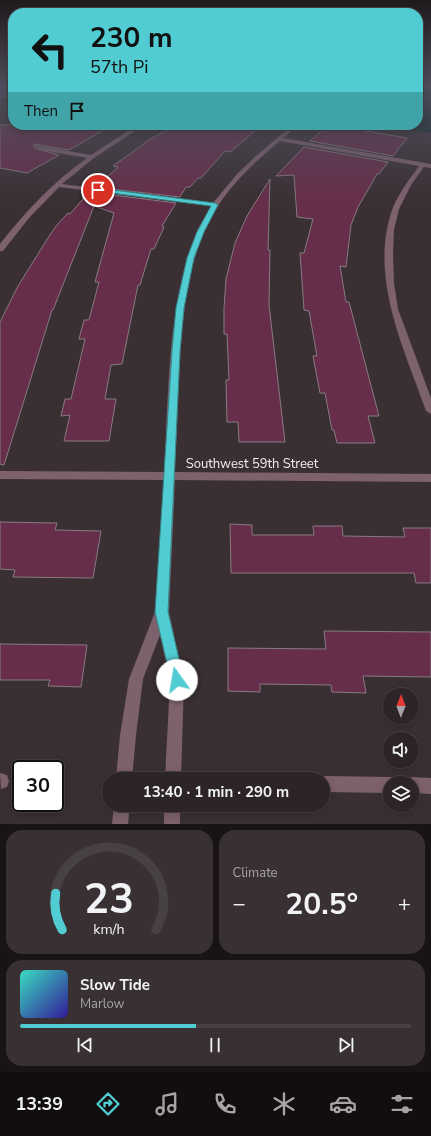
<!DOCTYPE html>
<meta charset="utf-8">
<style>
:root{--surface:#2c2427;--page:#383033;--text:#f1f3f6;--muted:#a6a4a7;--line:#484144;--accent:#51ccd2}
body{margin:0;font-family:"Nunito Sans",sans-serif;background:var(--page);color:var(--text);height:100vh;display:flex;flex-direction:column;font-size:15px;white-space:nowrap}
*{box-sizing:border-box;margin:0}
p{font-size:13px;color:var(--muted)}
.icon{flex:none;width:22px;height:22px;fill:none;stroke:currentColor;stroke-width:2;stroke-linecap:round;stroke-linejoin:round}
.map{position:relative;height:824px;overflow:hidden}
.details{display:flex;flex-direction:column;gap:6px;padding:6px;background:#181415;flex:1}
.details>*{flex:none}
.guide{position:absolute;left:8px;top:8px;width:415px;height:122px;border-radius:16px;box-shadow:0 2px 10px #0003,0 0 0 1px var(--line);background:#51ccd2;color:#111;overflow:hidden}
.needle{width:26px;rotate:1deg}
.buttons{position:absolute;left:383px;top:688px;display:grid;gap:8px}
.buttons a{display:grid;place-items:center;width:36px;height:36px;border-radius:50%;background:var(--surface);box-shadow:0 2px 10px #0003,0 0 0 1px var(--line);font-size:20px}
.speed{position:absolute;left:12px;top:760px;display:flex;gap:8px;font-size:20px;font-weight:700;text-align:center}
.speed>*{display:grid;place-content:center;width:52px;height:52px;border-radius:50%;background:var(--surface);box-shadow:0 2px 10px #0003,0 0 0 1px var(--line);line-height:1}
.speed .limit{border:2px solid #111;border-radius:6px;background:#fff;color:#111}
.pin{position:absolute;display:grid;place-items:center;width:34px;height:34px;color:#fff;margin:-17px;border:2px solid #fff;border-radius:50%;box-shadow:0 1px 4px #0007}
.me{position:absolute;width:44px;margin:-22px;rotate:347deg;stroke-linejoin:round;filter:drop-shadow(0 0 3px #0008)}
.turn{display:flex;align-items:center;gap:14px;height:84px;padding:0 16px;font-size:18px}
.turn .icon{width:52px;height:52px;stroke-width:2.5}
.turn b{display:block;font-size:28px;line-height:34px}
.then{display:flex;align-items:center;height:38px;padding:0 16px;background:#0003;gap:8px;font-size:15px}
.big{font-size:30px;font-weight:700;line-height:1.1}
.details .tile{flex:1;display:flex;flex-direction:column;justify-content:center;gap:6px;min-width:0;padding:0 14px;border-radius:16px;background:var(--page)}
.details .dial{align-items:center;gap:0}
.dial svg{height:104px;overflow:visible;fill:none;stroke:var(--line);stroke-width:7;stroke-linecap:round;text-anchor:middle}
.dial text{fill:var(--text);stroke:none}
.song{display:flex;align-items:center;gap:12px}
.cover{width:48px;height:48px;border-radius:6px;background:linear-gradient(135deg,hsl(170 70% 55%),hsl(250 70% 35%))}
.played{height:4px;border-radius:2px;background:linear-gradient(90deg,var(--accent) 45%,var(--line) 45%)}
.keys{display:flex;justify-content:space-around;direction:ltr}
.heat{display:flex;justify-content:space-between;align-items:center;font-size:22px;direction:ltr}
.details .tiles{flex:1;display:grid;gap:6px;grid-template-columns:1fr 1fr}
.tile:last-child{grid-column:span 2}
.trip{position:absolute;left:102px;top:772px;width:228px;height:40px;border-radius:20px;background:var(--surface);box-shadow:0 2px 10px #0003,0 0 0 1px var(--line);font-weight:700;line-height:40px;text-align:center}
.tabs{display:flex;height:64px;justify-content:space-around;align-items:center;background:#120e10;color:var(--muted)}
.tabs .icon{width:28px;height:28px}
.tabs .selected{color:var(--accent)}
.tabs b{font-size:18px;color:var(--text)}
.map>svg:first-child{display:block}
.water{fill:#09282a}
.building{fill:#672e4b;stroke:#867b80}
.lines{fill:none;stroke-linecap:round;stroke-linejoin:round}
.minor{fill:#7d616d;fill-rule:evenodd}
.route{fill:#51ccd2;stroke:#358588}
.labels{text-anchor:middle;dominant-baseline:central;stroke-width:4;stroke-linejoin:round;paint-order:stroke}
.street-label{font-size:13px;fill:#f3edef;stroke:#3a3034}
</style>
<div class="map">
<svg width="431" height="824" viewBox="0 0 431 824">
<rect width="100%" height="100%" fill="#3a3034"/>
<path class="water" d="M418 87H431V133L410 130 401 125H418Z"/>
<g class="building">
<path d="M0 125H107L98 130 102 131 69 150 34 144V148L59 155 27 173 0 168Z"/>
<path d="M179 125H262L230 152 225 151 201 178H198L190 187H186L180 197 94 187 104 175 106 177 105 179 118 167 113 166 149 140 161 133H163L172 127 175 128Z"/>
<path d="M328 125H357L354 129 407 138 393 156 310 141Z"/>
<path d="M304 147 388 162 379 174H377L358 207 351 225 346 267 340 266 346 302H349L379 416H368L375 443H337L334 430H332L325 393H320L313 356H317L309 311 304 310 300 253H304L313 219 297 217 294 175 276 176Z"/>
<path d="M270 179 268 250H270L269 305 285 442H239L238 422H227L226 380H229L227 334H224V308L226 279 235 243 247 216Z"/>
<path d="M89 192 176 203 162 226 164 227 154 249H151L140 285H138L122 364 111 365 105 399H116L109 441H64L70 415 61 416 65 399H71L85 339H79L84 320H89L99 282H95L114 213 94 206 53 310H52L4 465 0 464V322L18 286 48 238 56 226 68 213 70 214Z"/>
<path d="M0 522 57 523 55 530 101 531 93 578 13 577 15 570 0 569Z"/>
<path d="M230 524 252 525V535H314L313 526H342L343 536 405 537 403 528H431V583H416L414 573H231Z"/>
<path d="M324 631 431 632V677L363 676 366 693 332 692 331 685 260 684V692L228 691V648L326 649Z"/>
<path d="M0 644 87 645 81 687 48 686 50 680H0Z"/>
</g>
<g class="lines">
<g class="minor">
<rect x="0" y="96" width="13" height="2"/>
<path d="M137 125H144L94 158 62 184 213 203 237 174 257 155 293 125H299L283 138 431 164V168L424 167 411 185 399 209 394 230 393 254 394 283 398 309 431 398V414L426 411C404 348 369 278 392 210 398 194 409 180 419 166L280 141C257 160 234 181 218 206 185 258 182 322 179 382 178 412 176 442 175 472L431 474V482L175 480 169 612 184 681 181 779H165L170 681 160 635 143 679 136 735 132 779H116L120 735 129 679 155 612 164 480 0 479V471L164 472C169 395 167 305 196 233 200 224 206 215 211 206L59 187 29 218 3 251H0V244C25 212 53 182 87 158L46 151 35 147V145L91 155Z"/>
<path d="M0 773 7 775 9 781 7 787 1 789Z"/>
<path d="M323 776 390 777 396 779 397 783H390V793L323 792V779H317Z"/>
<path d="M412 777 431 778V794L412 793V783H405L406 779Z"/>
<path d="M114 805H130L128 824H112Z"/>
<rect x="164" y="805" width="16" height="19"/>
</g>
</g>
<linearGradient id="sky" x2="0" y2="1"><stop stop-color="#201a1d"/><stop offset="0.43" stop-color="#4f4e5c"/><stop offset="1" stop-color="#4f4e5c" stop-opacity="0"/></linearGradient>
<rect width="431" height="202" fill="url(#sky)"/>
<path class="route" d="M98 188 215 203 218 205 204 232 194 258 184 308 180 351 168 612 184 680 182 685 177 687 173 685 171 680 155 612 172 351 176 308 187 258 197 232 211 206 96 191 95 190Z"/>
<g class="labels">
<g class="street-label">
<text x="252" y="464">Southwest 59th Street</text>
</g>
</g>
</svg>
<div class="buttons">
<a><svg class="needle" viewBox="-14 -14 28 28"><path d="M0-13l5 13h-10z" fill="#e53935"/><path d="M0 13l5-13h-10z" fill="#a6a4a7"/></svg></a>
<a><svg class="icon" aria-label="sound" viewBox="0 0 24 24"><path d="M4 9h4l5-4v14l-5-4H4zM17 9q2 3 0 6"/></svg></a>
<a><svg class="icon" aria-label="layers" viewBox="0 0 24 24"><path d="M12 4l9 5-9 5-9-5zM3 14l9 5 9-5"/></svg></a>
</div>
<div class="speed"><div class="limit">30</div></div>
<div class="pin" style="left:98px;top:190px;background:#d93025"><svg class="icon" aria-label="arrive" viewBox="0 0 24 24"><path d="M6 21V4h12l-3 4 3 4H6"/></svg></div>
<svg class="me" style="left:177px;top:680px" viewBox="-20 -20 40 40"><circle r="19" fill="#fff"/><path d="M0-13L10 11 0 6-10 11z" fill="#51ccd2"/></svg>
<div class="trip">13:40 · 1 min · 290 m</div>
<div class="guide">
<div class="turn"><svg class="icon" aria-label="left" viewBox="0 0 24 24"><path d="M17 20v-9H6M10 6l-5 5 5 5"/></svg><div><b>230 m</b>57th Pi</div></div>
<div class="then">Then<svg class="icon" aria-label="arrive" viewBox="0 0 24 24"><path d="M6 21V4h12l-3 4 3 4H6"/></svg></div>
</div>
</div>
<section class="details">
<div class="tiles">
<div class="tile dial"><svg viewBox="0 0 100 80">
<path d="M14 69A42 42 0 1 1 86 69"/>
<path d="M14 69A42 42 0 0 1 9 41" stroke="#51ccd2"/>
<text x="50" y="56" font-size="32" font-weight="700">23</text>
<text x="50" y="72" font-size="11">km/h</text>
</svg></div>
<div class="tile"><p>Climate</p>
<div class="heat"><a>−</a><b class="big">20.5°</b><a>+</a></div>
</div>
<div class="tile">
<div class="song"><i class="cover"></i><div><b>Slow Tide</b><p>Marlow</p></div></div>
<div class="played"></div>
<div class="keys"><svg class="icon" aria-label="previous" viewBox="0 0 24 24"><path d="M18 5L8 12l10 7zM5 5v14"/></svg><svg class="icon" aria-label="pause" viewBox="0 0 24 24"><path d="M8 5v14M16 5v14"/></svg><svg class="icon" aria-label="next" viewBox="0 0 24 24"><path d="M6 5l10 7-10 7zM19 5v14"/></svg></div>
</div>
</div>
</section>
<nav class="tabs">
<b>13:39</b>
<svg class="icon selected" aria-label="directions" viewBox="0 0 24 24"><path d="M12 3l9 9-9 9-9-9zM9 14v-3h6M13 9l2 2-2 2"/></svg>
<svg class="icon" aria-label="music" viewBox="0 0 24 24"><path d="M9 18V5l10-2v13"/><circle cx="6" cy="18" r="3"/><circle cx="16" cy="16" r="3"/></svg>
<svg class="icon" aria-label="phone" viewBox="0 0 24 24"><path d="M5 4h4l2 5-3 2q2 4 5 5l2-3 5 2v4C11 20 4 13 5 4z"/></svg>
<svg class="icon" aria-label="climate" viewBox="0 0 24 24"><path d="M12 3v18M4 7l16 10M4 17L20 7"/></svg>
<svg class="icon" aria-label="car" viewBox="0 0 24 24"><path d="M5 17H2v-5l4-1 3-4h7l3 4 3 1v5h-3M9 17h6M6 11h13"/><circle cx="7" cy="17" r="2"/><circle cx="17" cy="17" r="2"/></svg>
<svg class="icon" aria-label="filters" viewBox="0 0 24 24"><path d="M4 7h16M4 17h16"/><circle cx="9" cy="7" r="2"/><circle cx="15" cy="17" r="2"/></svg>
</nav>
